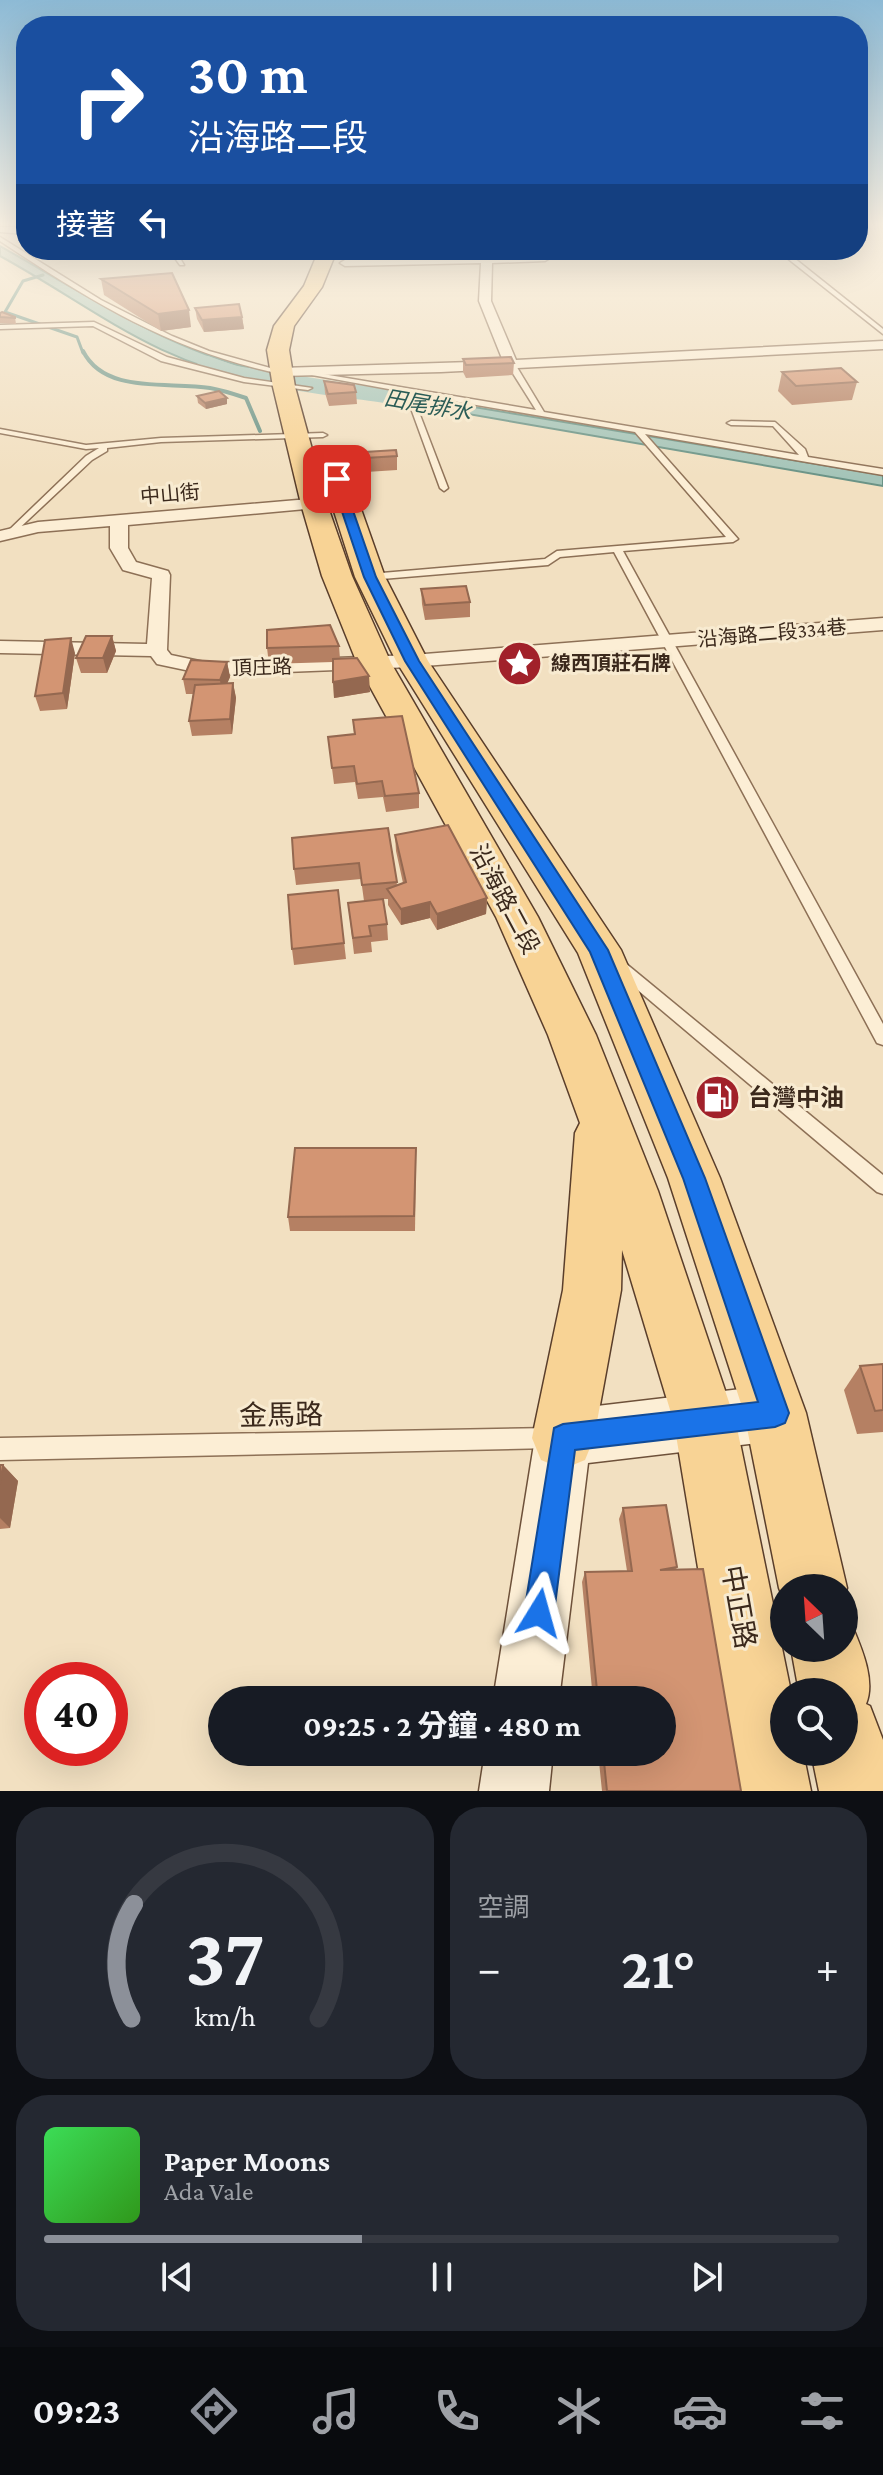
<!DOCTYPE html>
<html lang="zh-TW">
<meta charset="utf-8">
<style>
:root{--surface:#171b24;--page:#242831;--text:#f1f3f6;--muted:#9ea1a6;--line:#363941;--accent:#8c9099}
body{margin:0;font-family:"Crimson Pro","Noto Sans TC",serif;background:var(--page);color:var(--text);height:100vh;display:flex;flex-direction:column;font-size:30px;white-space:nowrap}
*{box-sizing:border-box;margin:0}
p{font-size:26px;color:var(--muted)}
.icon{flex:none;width:44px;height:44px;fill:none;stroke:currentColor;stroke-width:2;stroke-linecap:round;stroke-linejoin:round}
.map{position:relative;height:1791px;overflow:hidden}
.drawer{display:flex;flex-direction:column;gap:16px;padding:16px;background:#0d0f14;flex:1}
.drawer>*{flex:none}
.hud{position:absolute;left:16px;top:16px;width:852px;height:244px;border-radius:32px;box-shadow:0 8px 32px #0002;background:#1a4fa0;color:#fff;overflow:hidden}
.needle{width:52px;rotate:335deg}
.fabs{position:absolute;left:770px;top:1574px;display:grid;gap:16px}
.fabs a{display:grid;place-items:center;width:88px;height:88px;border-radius:50%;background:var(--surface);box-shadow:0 8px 32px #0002;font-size:40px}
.speed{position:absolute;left:24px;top:1662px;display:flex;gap:16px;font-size:40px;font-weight:700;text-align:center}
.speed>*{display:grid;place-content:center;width:104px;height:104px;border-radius:50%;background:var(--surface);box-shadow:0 8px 32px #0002;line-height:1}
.speed .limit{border:12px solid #d22;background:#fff;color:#111}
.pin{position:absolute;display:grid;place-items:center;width:68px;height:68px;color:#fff;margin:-34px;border-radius:16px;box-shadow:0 4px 12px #0006}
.me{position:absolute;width:88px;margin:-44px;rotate:8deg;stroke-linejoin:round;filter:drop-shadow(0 0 6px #0008)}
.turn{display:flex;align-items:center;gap:28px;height:168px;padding:0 40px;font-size:36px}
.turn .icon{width:104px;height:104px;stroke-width:2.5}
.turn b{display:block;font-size:56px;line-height:68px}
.then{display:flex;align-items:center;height:76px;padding:0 40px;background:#0003;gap:16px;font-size:30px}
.big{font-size:60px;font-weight:700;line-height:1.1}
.drawer .card{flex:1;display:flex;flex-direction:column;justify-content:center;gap:12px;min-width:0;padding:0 28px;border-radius:32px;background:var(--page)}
.drawer .dial{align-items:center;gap:0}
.dial svg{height:208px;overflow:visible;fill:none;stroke:var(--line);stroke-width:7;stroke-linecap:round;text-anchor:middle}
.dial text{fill:var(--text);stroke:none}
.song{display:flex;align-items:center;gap:24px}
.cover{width:96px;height:96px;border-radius:12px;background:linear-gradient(135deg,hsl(130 70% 55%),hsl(110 70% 35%))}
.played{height:8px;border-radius:4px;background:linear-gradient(90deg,var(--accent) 40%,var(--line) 40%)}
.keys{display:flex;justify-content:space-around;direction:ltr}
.heat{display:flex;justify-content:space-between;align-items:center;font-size:44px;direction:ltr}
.drawer .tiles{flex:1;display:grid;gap:16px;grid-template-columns:1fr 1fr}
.card:last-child{grid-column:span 2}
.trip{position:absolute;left:208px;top:1686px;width:468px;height:80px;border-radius:40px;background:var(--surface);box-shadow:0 8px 32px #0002;font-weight:700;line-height:80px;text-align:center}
.dock{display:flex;height:128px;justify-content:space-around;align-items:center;background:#090b0e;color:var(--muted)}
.dock .icon{width:56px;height:56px}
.dock .current{color:var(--accent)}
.dock b{font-size:36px;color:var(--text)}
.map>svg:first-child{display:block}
.water{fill:#a4c4b8;stroke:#6a9386;stroke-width:2}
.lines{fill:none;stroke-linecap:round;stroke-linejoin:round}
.stream-far1{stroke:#6a9386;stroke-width:3}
.stream{stroke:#6a9386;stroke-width:4}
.river{fill:#a4c4b8;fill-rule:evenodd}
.lane-casing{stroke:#8d7056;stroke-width:3}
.street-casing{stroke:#8d7056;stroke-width:3}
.secondary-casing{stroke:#6e513a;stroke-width:3}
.primary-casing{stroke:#5a3e2b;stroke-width:3}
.lane{fill:#fceed5;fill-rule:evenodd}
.street{fill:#fceed5;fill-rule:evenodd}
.secondary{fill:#fceed5;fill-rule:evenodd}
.primary{fill:#f8d395;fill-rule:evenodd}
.wall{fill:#b58063}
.shaded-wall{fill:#946850}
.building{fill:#d39573;stroke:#946850;stroke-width:2}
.route{fill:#1a73e8;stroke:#114b97;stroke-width:2}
.labels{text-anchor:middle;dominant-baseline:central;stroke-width:6;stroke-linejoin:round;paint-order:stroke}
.far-street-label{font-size:20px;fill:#3b291c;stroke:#f8ebd1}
.far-poi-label{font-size:20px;font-weight:bold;fill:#3b291c;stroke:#f8ebd1;text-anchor:start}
.far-water-label{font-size:22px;font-style:italic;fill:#2a5c56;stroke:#f8ebd1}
.street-label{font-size:24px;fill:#3b291c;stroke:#f8ebd1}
.poi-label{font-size:24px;font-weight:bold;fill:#3b291c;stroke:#f8ebd1;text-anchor:start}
.near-street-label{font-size:28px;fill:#3b291c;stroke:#f8ebd1}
</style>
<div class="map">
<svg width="883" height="1791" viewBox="0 0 883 1791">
<rect width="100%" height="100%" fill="#f2e0c1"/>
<g class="water">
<path d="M0 246C85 294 169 351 265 372L267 381C161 368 90 305 0 256Z"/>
<path d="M323 382 883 475V486L324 389Z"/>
</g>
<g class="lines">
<path class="stream-far1" d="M43 275 23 281 5 312 77 337 83 353"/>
<path class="stream" d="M83 351C105 395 169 381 210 388 222 390 234 394 246 398L260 431"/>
<path class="river" d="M208 356 236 366 384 389 392 391 396 396 392 401 384 403C352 398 212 383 197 363L200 358Z"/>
<defs>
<g id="lane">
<path d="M0 237 101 300 172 336 209 351 285 372 281 374C171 351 92 302 0 241Z"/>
<path d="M169 250H175L184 265H180Z"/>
<path d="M777 250H784L883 329V334Z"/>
<path d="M94 322 167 357 244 378 312 388 308 390 244 382 161 361 93 326 0 329V325Z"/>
<path d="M511 362 515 364 544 412 799 455 773 426 731 425 727 423 731 421 775 422 805 449 808 457 883 469V475L645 434 738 539 733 542 623 551 883 1024V1045L877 1043 614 552 560 557 548 565 370 580 365 577 370 574 545 559 557 551 726 537 635 432 412 394 448 488 444 491 440 488 405 392 301 373 305 371 536 410 507 364Z"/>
<path d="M0 429 86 445 161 438 323 433 327 435 323 437 161 442 107 448V451L92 460 11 536 6 533 8 531 86 456 99 448 86 449 0 433Z"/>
<path d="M619 960 624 962 883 1175V1194L877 1192 614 970 612 966 614 962Z"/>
<path d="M551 1428 558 1431 561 1438 558 1445 551 1448 0 1460V1438Z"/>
</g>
<g id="street">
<path d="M536 250H546L550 258 545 261 492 263 491 301 516 360 883 341V349L441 372 281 376 274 372 281 368 503 361 479 301 481 263 345 266 340 263 345 260 538 255Z"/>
<path d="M344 496 352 501 350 505 128 525V548L136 562 168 571 170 575 167 650 171 655 209 663 412 655 883 618V630L412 667 209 675 157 664 151 656 0 653V641L147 644 152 578 123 570 110 548V526L38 532 0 541V531L38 522Z"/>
</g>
<g id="secondary">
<path d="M0 227H26V234L0 232Z"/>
<path d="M775 1385 795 1393 803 1413 795 1433 775 1441 588 1463 559 1700H493L535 1438 543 1418 563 1410Z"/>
<path d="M485 1752H553L549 1791H479Z"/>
</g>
<g id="primary">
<path d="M319 250H337L322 287 294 326 289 350 295 387 327 504 352 576 391 663 538 917 596 1035 658 1191 736 1423 791 1692H784V1752H803L811 1791H735L674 1423 622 1250 621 1290 594 1438 585 1460 563 1469 541 1460 532 1438 563 1290 575 1133 580 1123 548 1035 496 917 357 663 322 576 301 504 273 387 267 350 274 326 304 286Z"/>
<path d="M331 453 340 456 344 461 385 577 428 661 621 950 720 1178 806 1413 847 1588 844 1596V1588H784V1601L779 1588 744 1413 668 1178 578 953 396 661 355 577 318 461 322 456Z"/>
<path d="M844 1620 851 1623C861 1647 876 1680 866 1704L870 1706 883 1740V1791H819L811 1752H844V1692H799L791 1648H844Z"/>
</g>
</defs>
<use href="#lane" class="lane-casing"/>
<use href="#street" class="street-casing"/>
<use href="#secondary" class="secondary-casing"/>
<use href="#primary" class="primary-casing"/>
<use href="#lane" class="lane"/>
<use href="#street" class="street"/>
<use href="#secondary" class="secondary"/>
<use href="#primary" class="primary"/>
</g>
<g class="wall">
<path d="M101 279 191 327 161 331 104 295Z"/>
<path d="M195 308 242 317 244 329 204 332 197 319Z"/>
<path d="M0 313 15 317 16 324 0 323Z"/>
<path d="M463 359 514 363 513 375 466 378 463 372Z"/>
<path d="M782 372 857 382 852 400 792 405 778 391Z"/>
<path d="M324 381 356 392 357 404 329 406 325 393Z"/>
<path d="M197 396 227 398V404L206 409 198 403Z"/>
<path d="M349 453 397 456V470L351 473Z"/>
<path d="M421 589 470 602V617L425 620 422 604Z"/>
<path d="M112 636 116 651 107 673H81L76 658Z"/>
<path d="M339 646 340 659 370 692 334 698 333 662 269 664 267 648Z"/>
<path d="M75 653 67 709 40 711 35 696Z"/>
<path d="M227 662 230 677 227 683H233L236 698 232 734 192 736 189 721 193 694H186L183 679Z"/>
<path d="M353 720 419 793V808L386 812 383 797 358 799 355 782 334 784 328 737 354 734Z"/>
<path d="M388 828 397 885 403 883 396 851 395 835 487 898 486 914 437 930 430 918 401 925 388 905V899H383L387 924 388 940 371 942 372 952 354 954 348 903 364 901 361 879 296 885 294 869Z"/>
<path d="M338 890 346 959 294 965 292 949Z"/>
<path d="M416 1163 415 1231H290L288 1217Z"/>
<path d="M883 1364V1432L857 1434 844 1390 860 1366Z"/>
<path d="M0 1465H3L18 1481 10 1528 0 1529Z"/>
<path d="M623 1508 677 1567 676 1570 741 1791H602L598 1752H662V1700H593L582 1582 585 1572 627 1571 619 1519Z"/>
</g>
<g class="shaded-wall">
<path d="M93 250H109L110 254 94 256Z"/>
<path d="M189 310 191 327 161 331 158 314Z"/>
<path d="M242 317 244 329 204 332 202 320Z"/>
<path d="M227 398V404L206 409 205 403Z"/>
<path d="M112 636 116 651 107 673 103 658Z"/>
<path d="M71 638 75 653 67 709 63 693Z"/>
<path d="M227 662 230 677 222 696 220 680Z"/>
<path d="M369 676 370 692 334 698 333 682Z"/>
<path d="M233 683 236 698 232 734 230 719Z"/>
<path d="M487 898 486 914 437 930V914Z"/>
<path d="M430 902V918L401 925V909Z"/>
<path d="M3 1465 18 1481 10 1528 0 1518V1484Z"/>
</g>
<g class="building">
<path d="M172 273 189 310 158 314 101 279Z"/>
<path d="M239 304 242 317 202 320 195 308Z"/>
<path d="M2 312 15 317V318L0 317V313Z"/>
<path d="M511 357 514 363 466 365 463 359Z"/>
<path d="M841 368 857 382 796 386 782 372Z"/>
<path d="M324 381 354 385 356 392 328 394Z"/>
<path d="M219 391 227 398 205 403 197 396Z"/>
<path d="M396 450 397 456 350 459 349 453Z"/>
<path d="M466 586 470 602 425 605 421 589Z"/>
<path d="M330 625 339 646 267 648V630Z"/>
<path d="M86 636H112L103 658H76Z"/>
<path d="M71 638 63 693 35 696 45 640Z"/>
<path d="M357 658 369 676 333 682V659Z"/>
<path d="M191 660 227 662 220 680 183 679Z"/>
<path d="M233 683 230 719 189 721 195 685Z"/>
<path d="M402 716 419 793 385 796 382 781 357 784 354 766 332 768 328 737 355 734 353 720Z"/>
<path d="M448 825 487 898 437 914 430 902 401 909 387 889 406 882 395 835Z"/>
<path d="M388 828 397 882 362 885 359 863 294 869 292 838Z"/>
<path d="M338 890 344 943 292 949 288 895Z"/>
<path d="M383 899 387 924 369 926 371 936 353 938 348 903Z"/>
<path d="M295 1148H416L414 1216 288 1217Z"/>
<path d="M883 1364V1410L875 1411 860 1366Z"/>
<path d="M0 1465H3L0 1484Z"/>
<path d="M666 1505 677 1567 660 1570 703 1569 741 1791H607L603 1752H662V1700H598L585 1572 632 1571 623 1508Z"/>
</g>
<linearGradient id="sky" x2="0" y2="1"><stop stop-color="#8dbad5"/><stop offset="0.47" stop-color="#f9f1e3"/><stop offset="1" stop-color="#f9f1e3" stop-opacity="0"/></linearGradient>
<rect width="883" height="478" fill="url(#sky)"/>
<path class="route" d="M337 476 342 479 376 577 419 661 608 950 705 1178 789 1413 785 1423 775 1427 575 1450 554 1613 549 1623 539 1628 528 1623 524 1613 554 1428 563 1424 758 1402 683 1178 590 952 405 661 364 577 331 479Z"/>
<defs>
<symbol id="sight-disc" viewBox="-11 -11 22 22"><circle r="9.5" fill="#a1212a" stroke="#f8ebd1"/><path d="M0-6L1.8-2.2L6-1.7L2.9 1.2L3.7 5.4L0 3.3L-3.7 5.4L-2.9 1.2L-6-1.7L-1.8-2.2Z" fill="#fff"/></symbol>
<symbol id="fuel-disc" viewBox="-11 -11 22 22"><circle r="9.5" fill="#a1212a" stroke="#f8ebd1"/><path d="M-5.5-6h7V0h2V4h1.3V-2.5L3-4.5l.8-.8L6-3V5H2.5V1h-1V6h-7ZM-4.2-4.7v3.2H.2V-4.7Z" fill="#fff"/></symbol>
</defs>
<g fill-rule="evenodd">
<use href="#sight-disc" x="494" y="638" width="51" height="51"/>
<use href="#fuel-disc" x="692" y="1072" width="51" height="51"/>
</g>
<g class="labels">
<g class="far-street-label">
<text transform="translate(170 494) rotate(-5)">中山街</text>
<text transform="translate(772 633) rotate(-5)">沿海路二段334巷</text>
<text transform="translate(262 667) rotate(-2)">頂庄路</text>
</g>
<g class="far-poi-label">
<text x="551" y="663">線西頂莊石牌</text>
</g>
<g class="far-water-label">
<text transform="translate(428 405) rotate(10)">田尾排水</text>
</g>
<g class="street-label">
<text transform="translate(505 899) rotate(62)">沿海路二段</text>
</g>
<g class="poi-label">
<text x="748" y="1097">台灣中油</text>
</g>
<g class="near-street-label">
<text transform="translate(281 1415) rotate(-1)">金馬路</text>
<text transform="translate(739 1607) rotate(80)">中正路</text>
</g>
</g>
</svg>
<div class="fabs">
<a><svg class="needle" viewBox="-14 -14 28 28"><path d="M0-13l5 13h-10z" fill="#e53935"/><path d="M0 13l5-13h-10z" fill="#9ea1a6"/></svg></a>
<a><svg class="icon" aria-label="search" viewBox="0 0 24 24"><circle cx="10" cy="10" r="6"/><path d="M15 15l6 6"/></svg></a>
</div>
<div class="speed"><div class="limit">40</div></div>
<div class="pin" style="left:337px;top:479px;background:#d93025"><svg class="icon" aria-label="arrive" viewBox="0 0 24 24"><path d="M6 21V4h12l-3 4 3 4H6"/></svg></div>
<svg class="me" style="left:539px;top:1613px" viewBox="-20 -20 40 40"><path d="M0-17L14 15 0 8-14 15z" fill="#1a73e8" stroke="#fff" stroke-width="4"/></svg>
<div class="trip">09:25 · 2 分鐘 · 480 m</div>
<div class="hud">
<div class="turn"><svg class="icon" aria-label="right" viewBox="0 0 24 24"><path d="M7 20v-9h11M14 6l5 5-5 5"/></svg><div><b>30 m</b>沿海路二段</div></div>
<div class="then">接著<svg class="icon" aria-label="left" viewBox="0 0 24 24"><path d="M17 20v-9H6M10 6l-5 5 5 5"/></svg></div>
</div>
</div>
<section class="drawer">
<div class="tiles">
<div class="card dial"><svg viewBox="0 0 100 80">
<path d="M14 69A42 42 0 1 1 86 69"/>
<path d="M14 69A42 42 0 0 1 15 25" stroke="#8c9099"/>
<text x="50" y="56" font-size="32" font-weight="700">37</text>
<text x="50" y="72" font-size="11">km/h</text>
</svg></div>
<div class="card"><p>空調</p>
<div class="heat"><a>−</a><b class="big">21°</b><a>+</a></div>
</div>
<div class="card">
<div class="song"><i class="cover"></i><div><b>Paper Moons</b><p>Ada Vale</p></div></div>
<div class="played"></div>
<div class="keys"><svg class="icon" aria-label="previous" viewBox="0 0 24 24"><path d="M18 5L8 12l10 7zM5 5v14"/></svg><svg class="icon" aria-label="pause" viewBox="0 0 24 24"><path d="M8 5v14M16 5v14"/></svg><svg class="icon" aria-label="next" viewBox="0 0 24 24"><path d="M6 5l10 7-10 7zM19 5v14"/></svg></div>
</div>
</div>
</section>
<nav class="dock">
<b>09:23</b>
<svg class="icon current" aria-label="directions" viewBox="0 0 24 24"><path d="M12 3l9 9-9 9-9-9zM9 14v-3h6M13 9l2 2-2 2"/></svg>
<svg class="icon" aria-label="music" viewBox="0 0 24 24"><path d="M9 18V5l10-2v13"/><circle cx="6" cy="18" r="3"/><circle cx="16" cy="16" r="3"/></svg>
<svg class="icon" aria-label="phone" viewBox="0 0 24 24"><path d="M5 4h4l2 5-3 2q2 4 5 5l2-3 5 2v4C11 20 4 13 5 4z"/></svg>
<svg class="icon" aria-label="climate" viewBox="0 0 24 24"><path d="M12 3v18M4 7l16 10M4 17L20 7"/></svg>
<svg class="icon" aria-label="car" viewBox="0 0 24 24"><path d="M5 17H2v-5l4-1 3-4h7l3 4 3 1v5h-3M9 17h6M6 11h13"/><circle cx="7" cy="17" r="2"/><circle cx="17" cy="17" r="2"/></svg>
<svg class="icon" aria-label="filters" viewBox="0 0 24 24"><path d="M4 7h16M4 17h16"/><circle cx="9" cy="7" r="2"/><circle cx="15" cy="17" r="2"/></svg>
</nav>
